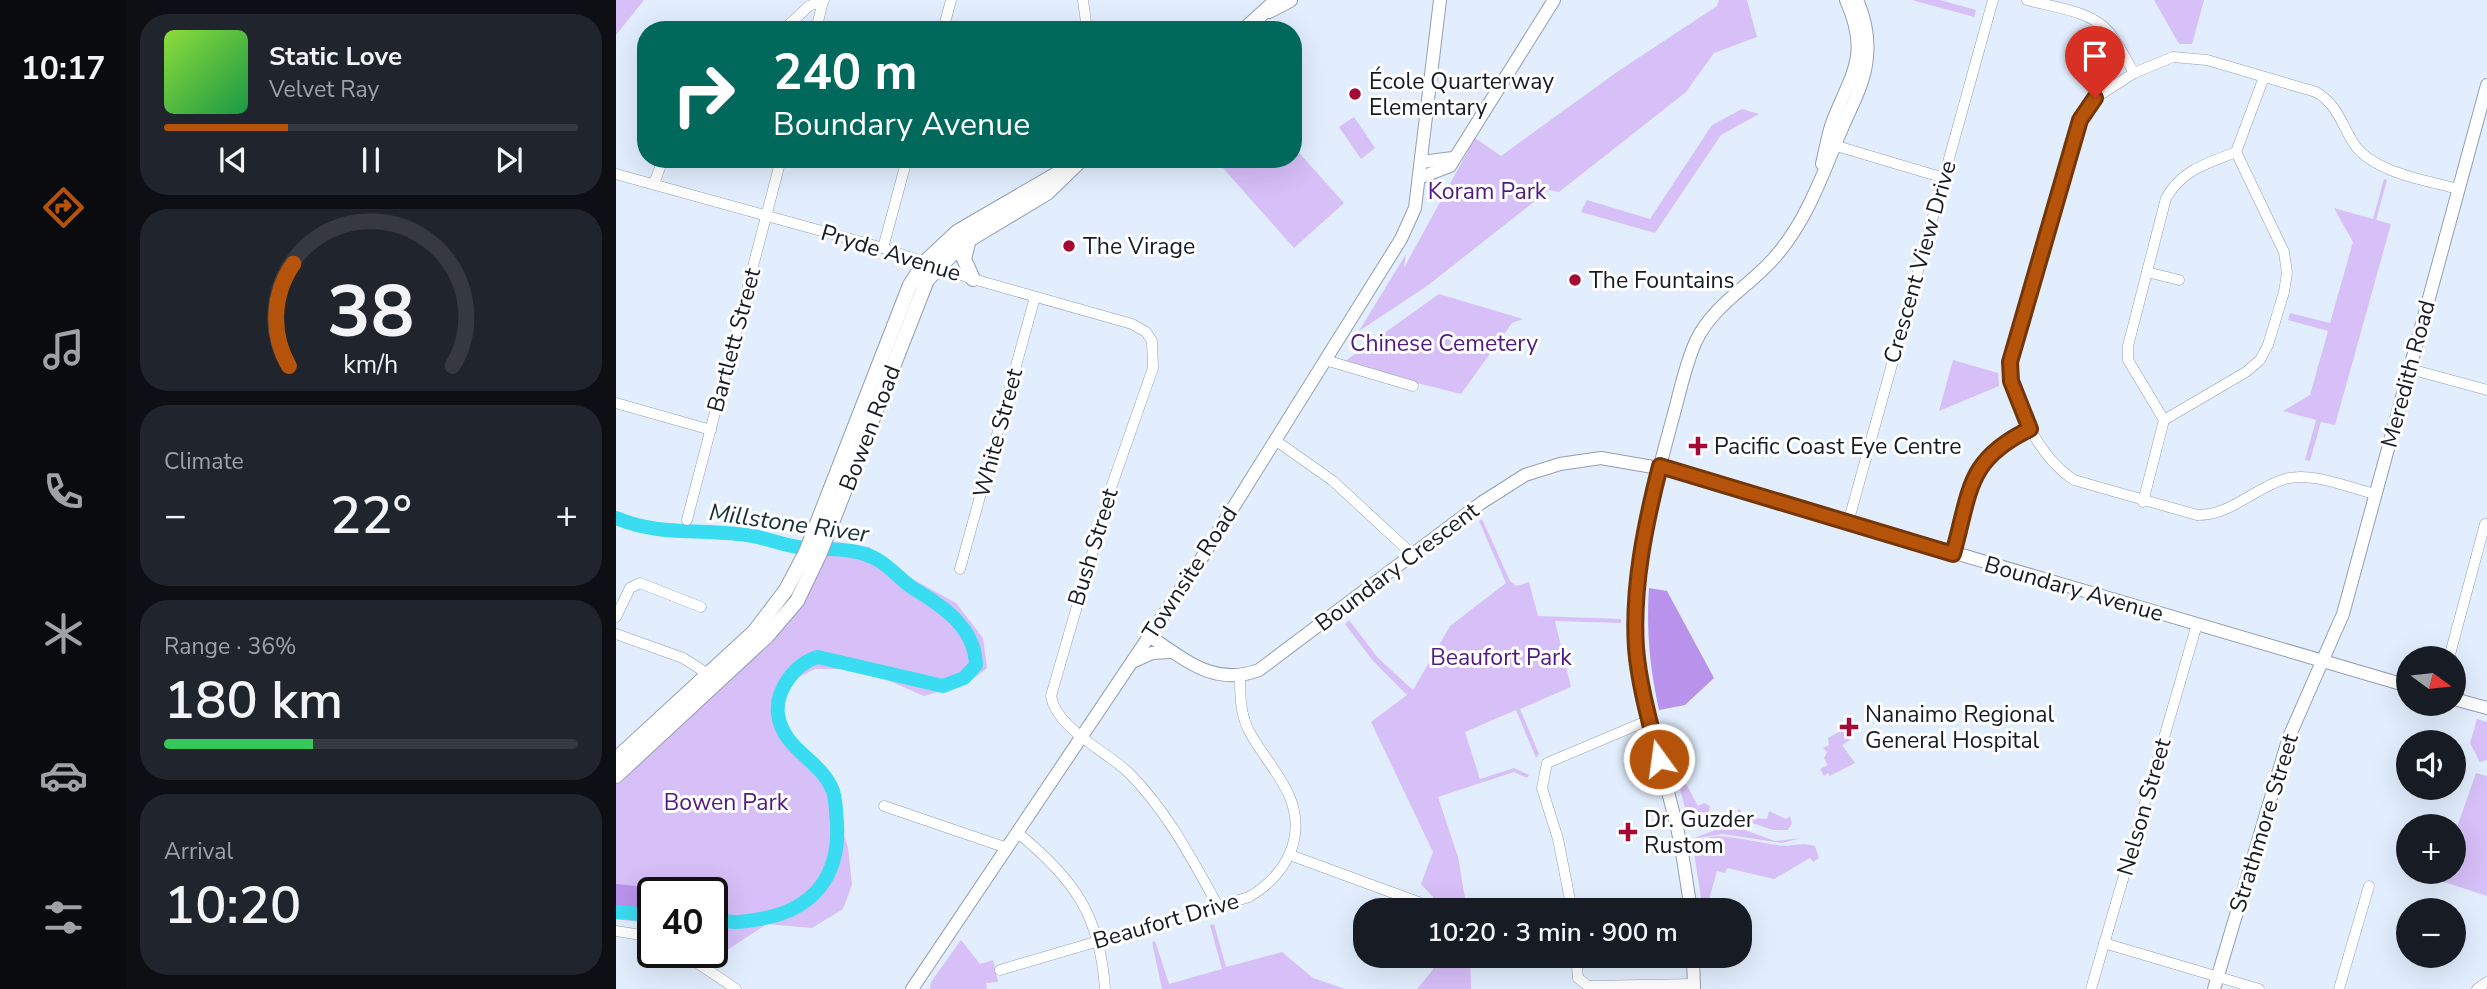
<!DOCTYPE html>
<meta charset="utf-8">
<style>
:root{--surface:#171b24;--page:#20242c;--text:#f1f3f6;--muted:#9ea1a6;--line:#363941;--accent:#b45309}
body{margin:0;font-family:"Nunito Sans",sans-serif;background:var(--page);color:var(--text);height:100vh;display:flex;flex-direction:column;font-size:26px;white-space:nowrap}
*{box-sizing:border-box;margin:0}
p{font-size:23px;color:var(--muted)}
.icon{flex:none;width:38px;height:38px;fill:none;stroke:currentColor;stroke-width:2;stroke-linecap:round;stroke-linejoin:round}
.map{position:relative;flex:1;overflow:hidden}
.panel{display:flex;flex-direction:column;gap:14px;padding:14px;background:#0d0f14;width:490px}
.panel>*{flex:none}
.guide{position:absolute;left:21px;top:21px;width:665px;height:147px;border-radius:28px;box-shadow:0 7px 28px #0002;background:#00695c;color:#fff;overflow:hidden}
.needle{width:46px;rotate:105deg}
.controls{position:absolute;left:1780px;top:646px;display:grid;gap:14px}
.controls a{display:grid;place-items:center;width:70px;height:70px;border-radius:50%;background:var(--surface);box-shadow:0 7px 28px #0002;font-size:35px}
.speed{position:absolute;left:21px;top:877px;display:flex;gap:14px;font-size:35px;font-weight:700;text-align:center}
.speed>*{display:grid;place-content:center;width:91px;height:91px;border-radius:50%;background:var(--surface);box-shadow:0 7px 28px #0002;line-height:1}
.speed .limit{border:4px solid #111;border-radius:10px;background:#fff;color:#111}
.pin{position:absolute;display:grid;place-items:center;width:60px;height:60px;color:#fff;margin:-72px -30px;border-radius:50% 50% 50% 0;rotate:-45deg;box-shadow:0 0 7px #0007}
.pin .icon{rotate:45deg}
.me{position:absolute;width:77px;margin:-38px;rotate:346deg;stroke-linejoin:round;filter:drop-shadow(0 0 5px #0008)}
.turn{display:flex;align-items:center;gap:24px;height:147px;padding:0 21px;font-size:32px}
.turn .icon{width:91px;height:91px;stroke-width:2.5}
.turn b{display:block;font-size:49px;line-height:60px}
.big{font-size:52px;font-weight:600;line-height:1.1}
.panel .card{flex:1;display:flex;flex-direction:column;justify-content:center;gap:10px;min-width:0;padding:0 24px;border-radius:28px;background:var(--page)}
.panel .dial{align-items:center;gap:0}
.dial svg{height:182px;overflow:visible;fill:none;stroke:var(--line);stroke-width:7;stroke-linecap:round;text-anchor:middle}
.dial text{fill:var(--text);stroke:none}
.song{display:flex;align-items:center;gap:21px}
.cover{width:84px;height:84px;border-radius:10px;background:linear-gradient(135deg,hsl(90 70% 55%),hsl(140 70% 35%))}
.played{height:7px;border-radius:4px;background:linear-gradient(90deg,var(--accent) 30%,var(--line) 30%)}
.keys{display:flex;justify-content:space-around;direction:ltr}
.heat{display:flex;justify-content:space-between;align-items:center;font-size:38px;direction:ltr}
.charge{height:10px;border-radius:5px;background:linear-gradient(90deg,#34c759 36%,var(--line) 0)}
.trip{position:absolute;left:737px;top:898px;width:399px;height:70px;border-radius:28px;background:var(--surface);box-shadow:0 7px 28px #0002;font-weight:600;line-height:70px;text-align:center}
main{display:flex;flex:1;min-height:0}
.dock{display:flex;flex-direction:column;width:126px;justify-content:space-around;align-items:center;background:#090b0e;color:var(--muted)}
.dock .icon{width:49px;height:49px}
.dock .on{color:var(--accent)}
.dock b{font-size:32px;color:var(--text)}
.map>svg:first-child{display:block}
.green{fill:#d7bff8}
.forest{fill:#b993eb}
.lines{fill:none;stroke-linecap:round;stroke-linejoin:round}
.river{stroke:#3adcf1;stroke-width:14}
.minor-casing{stroke:#929fb2;stroke-width:11}
.tertiary-casing{stroke:#929fb2;stroke-width:14}
.secondary-casing{stroke:#929fb2;stroke-width:16}
.minor{stroke:#fff;stroke-width:10}
.tertiary{stroke:#fff;stroke-width:12}
.secondary{stroke:#fff;stroke-width:14}
.route-casing{stroke:#753606;stroke-width:18}
.route{stroke:#b45309;stroke-width:12}
.poi-dot{fill:#a50a37;stroke:#fff;stroke-width:2.5}
.labels{text-anchor:middle;dominant-baseline:central;stroke-width:6;stroke-linejoin:round;paint-order:stroke}
.poi-label{font-size:23px;fill:#171c23;stroke:#fff;text-anchor:start}
.park-label{font-size:23px;fill:#511a81;stroke:#fff}
.street-label{font-size:23px;fill:#171c23;stroke:#fff}
.water-label{font-size:24px;font-style:italic;fill:#173134;stroke:#fff}
</style>
<main>
<nav class="dock">
<b>10:17</b>
<svg class="icon on" aria-label="directions" viewBox="0 0 24 24"><path d="M12 3l9 9-9 9-9-9zM9 14v-3h6M13 9l2 2-2 2"/></svg>
<svg class="icon" aria-label="music" viewBox="0 0 24 24"><path d="M9 18V5l10-2v13"/><circle cx="6" cy="18" r="3"/><circle cx="16" cy="16" r="3"/></svg>
<svg class="icon" aria-label="phone" viewBox="0 0 24 24"><path d="M5 4h4l2 5-3 2q2 4 5 5l2-3 5 2v4C11 20 4 13 5 4z"/></svg>
<svg class="icon" aria-label="climate" viewBox="0 0 24 24"><path d="M12 3v18M4 7l16 10M4 17L20 7"/></svg>
<svg class="icon" aria-label="car" viewBox="0 0 24 24"><path d="M5 17H2v-5l4-1 3-4h7l3 4 3 1v5h-3M9 17h6M6 11h13"/><circle cx="7" cy="17" r="2"/><circle cx="17" cy="17" r="2"/></svg>
<svg class="icon" aria-label="filters" viewBox="0 0 24 24"><path d="M4 7h16M4 17h16"/><circle cx="9" cy="7" r="2"/><circle cx="15" cy="17" r="2"/></svg>
</nav>
<section class="panel">
<div class="card">
<div class="song"><i class="cover"></i><div><b>Static Love</b><p>Velvet Ray</p></div></div>
<div class="played"></div>
<div class="keys"><svg class="icon" aria-label="previous" viewBox="0 0 24 24"><path d="M18 5L8 12l10 7zM5 5v14"/></svg><svg class="icon" aria-label="pause" viewBox="0 0 24 24"><path d="M8 5v14M16 5v14"/></svg><svg class="icon" aria-label="next" viewBox="0 0 24 24"><path d="M6 5l10 7-10 7zM19 5v14"/></svg></div>
</div>
<div class="card dial"><svg viewBox="0 0 100 80">
<path d="M14 69A42 42 0 1 1 86 69"/>
<path d="M14 69A42 42 0 0 1 16 24" stroke="#b45309"/>
<text x="50" y="56" font-size="32" font-weight="700">38</text>
<text x="50" y="72" font-size="11">km/h</text>
</svg></div>
<div class="card"><p>Climate</p>
<div class="heat"><a>−</a><b class="big">22°</b><a>+</a></div>
</div>
<div class="card"><p>Range · 36%</p><b class="big">180 km</b><div class="charge"></div></div>
<div class="card"><p>Arrival</p><b class="big">10:20</b></div>
</section>
<div class="map">
<svg width="1871" height="989" viewBox="0 0 1871 989">
<rect width="100%" height="100%" fill="#e2eefe"/>
<g class="green">
<path d="M0 0H28L0 35Z"/>
<path d="M1103 0H1131L1141 37 1098 53 1070 92 943 192 933 190 811 286 743 331 790 254 788 268 859 138 885 156 1001 72 1101 6Z"/>
<path d="M1296 0H1324L1360 10 1358 17Z"/>
<path d="M1538 0H1588L1576 44H1563Z"/>
<path d="M1126 109 1143 114 1105 135 1039 233 965 212 971 200 1034 219 1096 125Z"/>
<path d="M738 117 759 148 745 159 723 127Z"/>
<path d="M677 146 728 203 678 248 599 159H677Z"/>
<path d="M1768 179 1771 180 1760 220 1775 224 1719 425 1705 422 1694 461 1689 460 1700 420 1667 411 1694 395 1712 331 1672 320 1674 313 1714 323 1737 242 1718 208 1757 219Z"/>
<path d="M823 294 907 319 896 323 845 394 725 364Z"/>
<path d="M1337 360 1382 373 1383 386 1323 411Z"/>
<path d="M866 519 894 581 900 586 913 582 922 616 1005 619V623L939 621 955 687 904 709 923 754 920 758 900 710 849 732 864 779 898 768 913 775 911 778 898 772 822 797 842 857 851 910H816L817 897 805 884 817 852 755 722 791 695 757 661 729 624 733 620 762 658 797 690 834 626 890 583 863 521Z"/>
<path d="M209 541 253 547 289 575 340 603 367 638 371 668 352 683 308 696 260 675 232 669H199L175 681 161 707 162 715 174 736 202 763 215 791 232 848 236 885 227 909 196 928 151 924 99 958 84 952H96V892H37V924L0 919V774C62 717 186 622 209 541Z"/>
<path d="M1861 719 1871 722V760L1864 762 1854 743Z"/>
<path d="M1228 729 1234 740 1226 745 1239 763 1214 776 1212 773 1208 776 1204 769 1212 765 1208 758 1211 752 1207 748 1213 745 1212 738Z"/>
<path d="M1069 759 1072 764 1063 771 1082 806 1088 803 1094 806 1093 812 1109 815 1113 808 1111 815 1074 828 1060 772Z"/>
<path d="M1860 773 1871 776V896L1822 880 1825 872H1838V836Z"/>
<path d="M1122 809 1125 810V817L1151 819 1153 811 1170 819 1174 816 1176 823 1172 830H1157L1122 818Z"/>
<path d="M1107 827 1126 829 1159 841 1185 838 1166 843 1107 834 1076 839Z"/>
<path d="M1100 836C1121 837 1140 842 1161 845 1175 848 1181 841 1199 846L1203 858 1197 862 1194 858 1158 879 1111 868 1109 873 1101 871 1090 910H1087L1076 841Z"/>
<path d="M598 924 610 967 666 952 697 978 729 989H546L536 942 539 941 553 984 606 969 594 925Z"/>
<path d="M345 940 364 964 377 960 382 982 370 983 371 989H314L315 982Z"/>
<path d="M822 956H854L855 989H801L816 971Z"/>
</g>
<g class="forest">
<path d="M1033 588 1051 591 1098 678 1069 705 1043 710C1034 669 1030 631 1033 588Z"/>
<path d="M0 884 50 889 49 892H37V912L17 919H0Z"/>
</g>
<g class="lines">
<g class="river">
<path d="M0 518C43 537 92 528 137 536 154 539 171 547 189 548 212 550 241 547 262 560 276 568 286 582 300 590 328 607 359 628 360 665L348 678 327 686 202 657C179 663 159 691 162 714 167 751 205 759 217 791 220 801 220 812 221 823 224 874 199 908 149 918 129 922 116 924 96 919"/>
<path d="M0 912 37 915"/>
</g>
<defs>
<g id="minor">
<path d="M467 0 471 30"/>
<path d="M1411 0C1436 7 1473 10 1492 31 1502 43 1510 59 1518 73"/>
<path d="M167 30 193 6 208 0"/>
<path d="M200 30 207 1"/>
<path d="M327 30 335 0"/>
<path d="M1214 144 1328 178"/>
<path d="M0 174 267 248 357 279 516 324 530 332 536 341 537 368 496 485 435 696C440 728 490 751 513 773 551 811 576 859 602 906"/>
<path d="M38 184 47 159"/>
<path d="M267 248 291 159"/>
<path d="M1531 272 1563 280"/>
<path d="M709 360 797 386"/>
<path d="M1794 369 1871 390"/>
<path d="M0 403 95 430"/>
<path d="M1548 420 1512 360V346L1550 198C1567 169 1590 164 1620 152"/>
<path d="M659 440 717 481 797 555"/>
<path d="M1759 494C1733 488 1696 471 1669 479 1638 488 1614 516 1581 515L1458 480C1423 457 1396 403 1394 362L1464 120 1479 98 1518 73 1557 57 1591 60 1700 92C1722 105 1725 124 1738 144 1758 173 1810 180 1842 189"/>
<path d="M1527 502 1548 420 1630 372 1644 360 1652 345 1668 292 1671 273 1668 252 1620 152 1648 77"/>
<path d="M71 520 165 159"/>
<path d="M1232 523 1377 0"/>
<path d="M1337 554C1354 491 1350 460 1414 429"/>
<path d="M344 569 419 297"/>
<path d="M0 617 14 588 24 583 85 607"/>
<path d="M0 634 67 658 92 674"/>
<path d="M1833 658 1869 524"/>
<path d="M268 806 391 848"/>
<path d="M402 833C458 879 484 915 489 989"/>
<path d="M674 855 802 902"/>
<path d="M956 910 942 839 926 788 931 763 1033 720"/>
<path d="M0 931 37 937"/>
<path d="M1488 943 1643 989"/>
<path d="M65 952 120 989"/>
<path d="M960 956 962 978 972 986 1078 984"/>
<path d="M384 970 633 897C670 875 692 836 672 793 661 770 643 751 632 729 624 712 624 693 624 675"/>
<path d="M1475 989 1581 624"/>
<path d="M1723 989 1753 886"/>
<path d="M1861 989 1871 982"/>
</g>
<g id="tertiary">
<path d="M805 162 837 158"/>
<path d="M1206 164C1209 152 1211 139 1215 126 1233 76 1256 58 1230 0"/>
<path d="M803 178 834 166 938 0"/>
<path d="M533 636C569 659 597 687 643 670L865 503 909 475 944 464 985 458 1060 471 1792 686"/>
<path d="M516 662 536 653 555 652"/>
<path d="M1838 699 1871 708"/>
<path d="M1075 910C1071 886 1068 861 1063 837 1050 775 1026 714 1020 651 1013 573 1037 491 1057 417 1064 392 1069 365 1080 341 1097 305 1134 286 1159 257 1193 218 1207 172 1227 126 1237 103 1249 82 1251 57 1253 37 1249 18 1241 0"/>
<path d="M1077 956 1078 989"/>
<path d="M296 989 585 559 785 239 799 208 824 0"/>
<path d="M1598 989 1673 737 1727 614 1871 85"/>
</g>
<g id="secondary">
<path d="M653 11 674 0"/>
<path d="M628 30 661 0"/>
<path d="M353 239 348 259 357 279"/>
<path d="M0 759 138 632 170 590 190 552 294 285 309 262 341 232 458 164"/>
<path d="M0 776 151 636 181 601 204 553 311 280 346 244 431 193 466 159"/>
</g>
</defs>
<use href="#minor" class="minor-casing"/>
<use href="#tertiary" class="tertiary-casing"/>
<use href="#secondary" class="secondary-casing"/>
<use href="#minor" class="minor"/>
<use href="#tertiary" class="tertiary"/>
<use href="#secondary" class="secondary"/>
</g>
<g class="lines">
<defs>
<path id="route" d="M1043 759C1034 723 1023 685 1020 648 1016 588 1029 525 1044 466L1337 554C1355 490 1350 460 1414 429L1395 381 1394 362 1464 120 1479 98"/>
</defs>
<use href="#route" class="route-casing"/>
<use href="#route" class="route"/>
</g>
<g class="poi-dot">
<circle cx="739" cy="94" r="7"/>
<circle cx="453" cy="246" r="7"/>
<circle cx="959" cy="280" r="7"/>
<path d="M1078.5 435.5h7v7h7v7h-7v7h-7v-7h-7v-7h7z"/>
<path d="M1229.5 716.5h7v7h7v7h-7v7h-7v-7h-7v-7h7z"/>
<path d="M1008.5 821.5h7v7h7v7h-7v7h-7v-7h-7v-7h7z"/>
</g>
<g class="labels">
<g class="poi-label">
<text x="753" y="81">École Quarterway<tspan x="753" dy="26">Elementary</tspan></text>
<text x="467" y="246">The Virage</text>
<text x="973" y="280">The Fountains</text>
<text x="1098" y="446">Pacific Coast Eye Centre</text>
<text x="1249" y="714">Nanaimo Regional<tspan x="1249" dy="26">General Hospital</tspan></text>
<text x="1028" y="819">Dr. Guzder<tspan x="1028" dy="26">Rustom</tspan></text>
</g>
<g class="park-label">
<text x="871" y="191">Koram Park</text>
<text x="828" y="343">Chinese Cemetery</text>
<text x="885" y="657">Beaufort Park</text>
<text x="110" y="802">Bowen Park</text>
</g>
<g class="street-label">
<text transform="translate(275 253) rotate(17)">Pryde Avenue</text>
<text transform="translate(1304 262) rotate(-74)">Crescent View Drive</text>
<text transform="translate(118 340) rotate(-75)">Bartlett Street</text>
<text transform="translate(1792 374) rotate(-75)">Meredith Road</text>
<text transform="translate(254 428) rotate(-69)">Bowen Road</text>
<text transform="translate(382 433) rotate(-75)">White Street</text>
<text transform="translate(477 547) rotate(-73)">Bush Street</text>
<text transform="translate(781 567) rotate(-37)">Boundary Crescent</text>
<text transform="translate(574 573) rotate(-57)">Townsite Road</text>
<text transform="translate(1458 589) rotate(16)">Boundary Avenue</text>
<text transform="translate(1528 807) rotate(-74)">Nelson Street</text>
<text transform="translate(1648 823) rotate(-73)">Strathmore Street</text>
<text transform="translate(550 921) rotate(-16)">Beaufort Drive</text>
</g>
<g class="water-label">
<text transform="translate(173 523) rotate(8)">Millstone River</text>
</g>
</g>
</svg>
<div class="controls">
<a><svg class="needle" viewBox="-14 -14 28 28"><path d="M0-13l5 13h-10z" fill="#e53935"/><path d="M0 13l5-13h-10z" fill="#9ea1a6"/></svg></a>
<a><svg class="icon" aria-label="sound" viewBox="0 0 24 24"><path d="M4 9h4l5-4v14l-5-4H4zM17 9q2 3 0 6"/></svg></a>
<a>+</a>
<a>−</a>
</div>
<div class="speed"><div class="limit">40</div></div>
<div class="pin" style="left:1479px;top:98px;background:#d93025"><svg class="icon" aria-label="arrive" viewBox="0 0 24 24"><path d="M6 21V4h12l-3 4 3 4H6"/></svg></div>
<svg class="me" style="left:1043px;top:759px" viewBox="-20 -20 40 40"><circle r="17" fill="#b45309" stroke="#fff" stroke-width="3"/><path d="M0-11L8 9 0 5-8 9z" fill="#fff"/></svg>
<div class="trip">10:20 · 3 min · 900 m</div>
<div class="guide">
<div class="turn"><svg class="icon" aria-label="right" viewBox="0 0 24 24"><path d="M7 20v-9h11M14 6l5 5-5 5"/></svg><div><b>240 m</b>Boundary Avenue</div></div>
</div>
</div>
</main>
